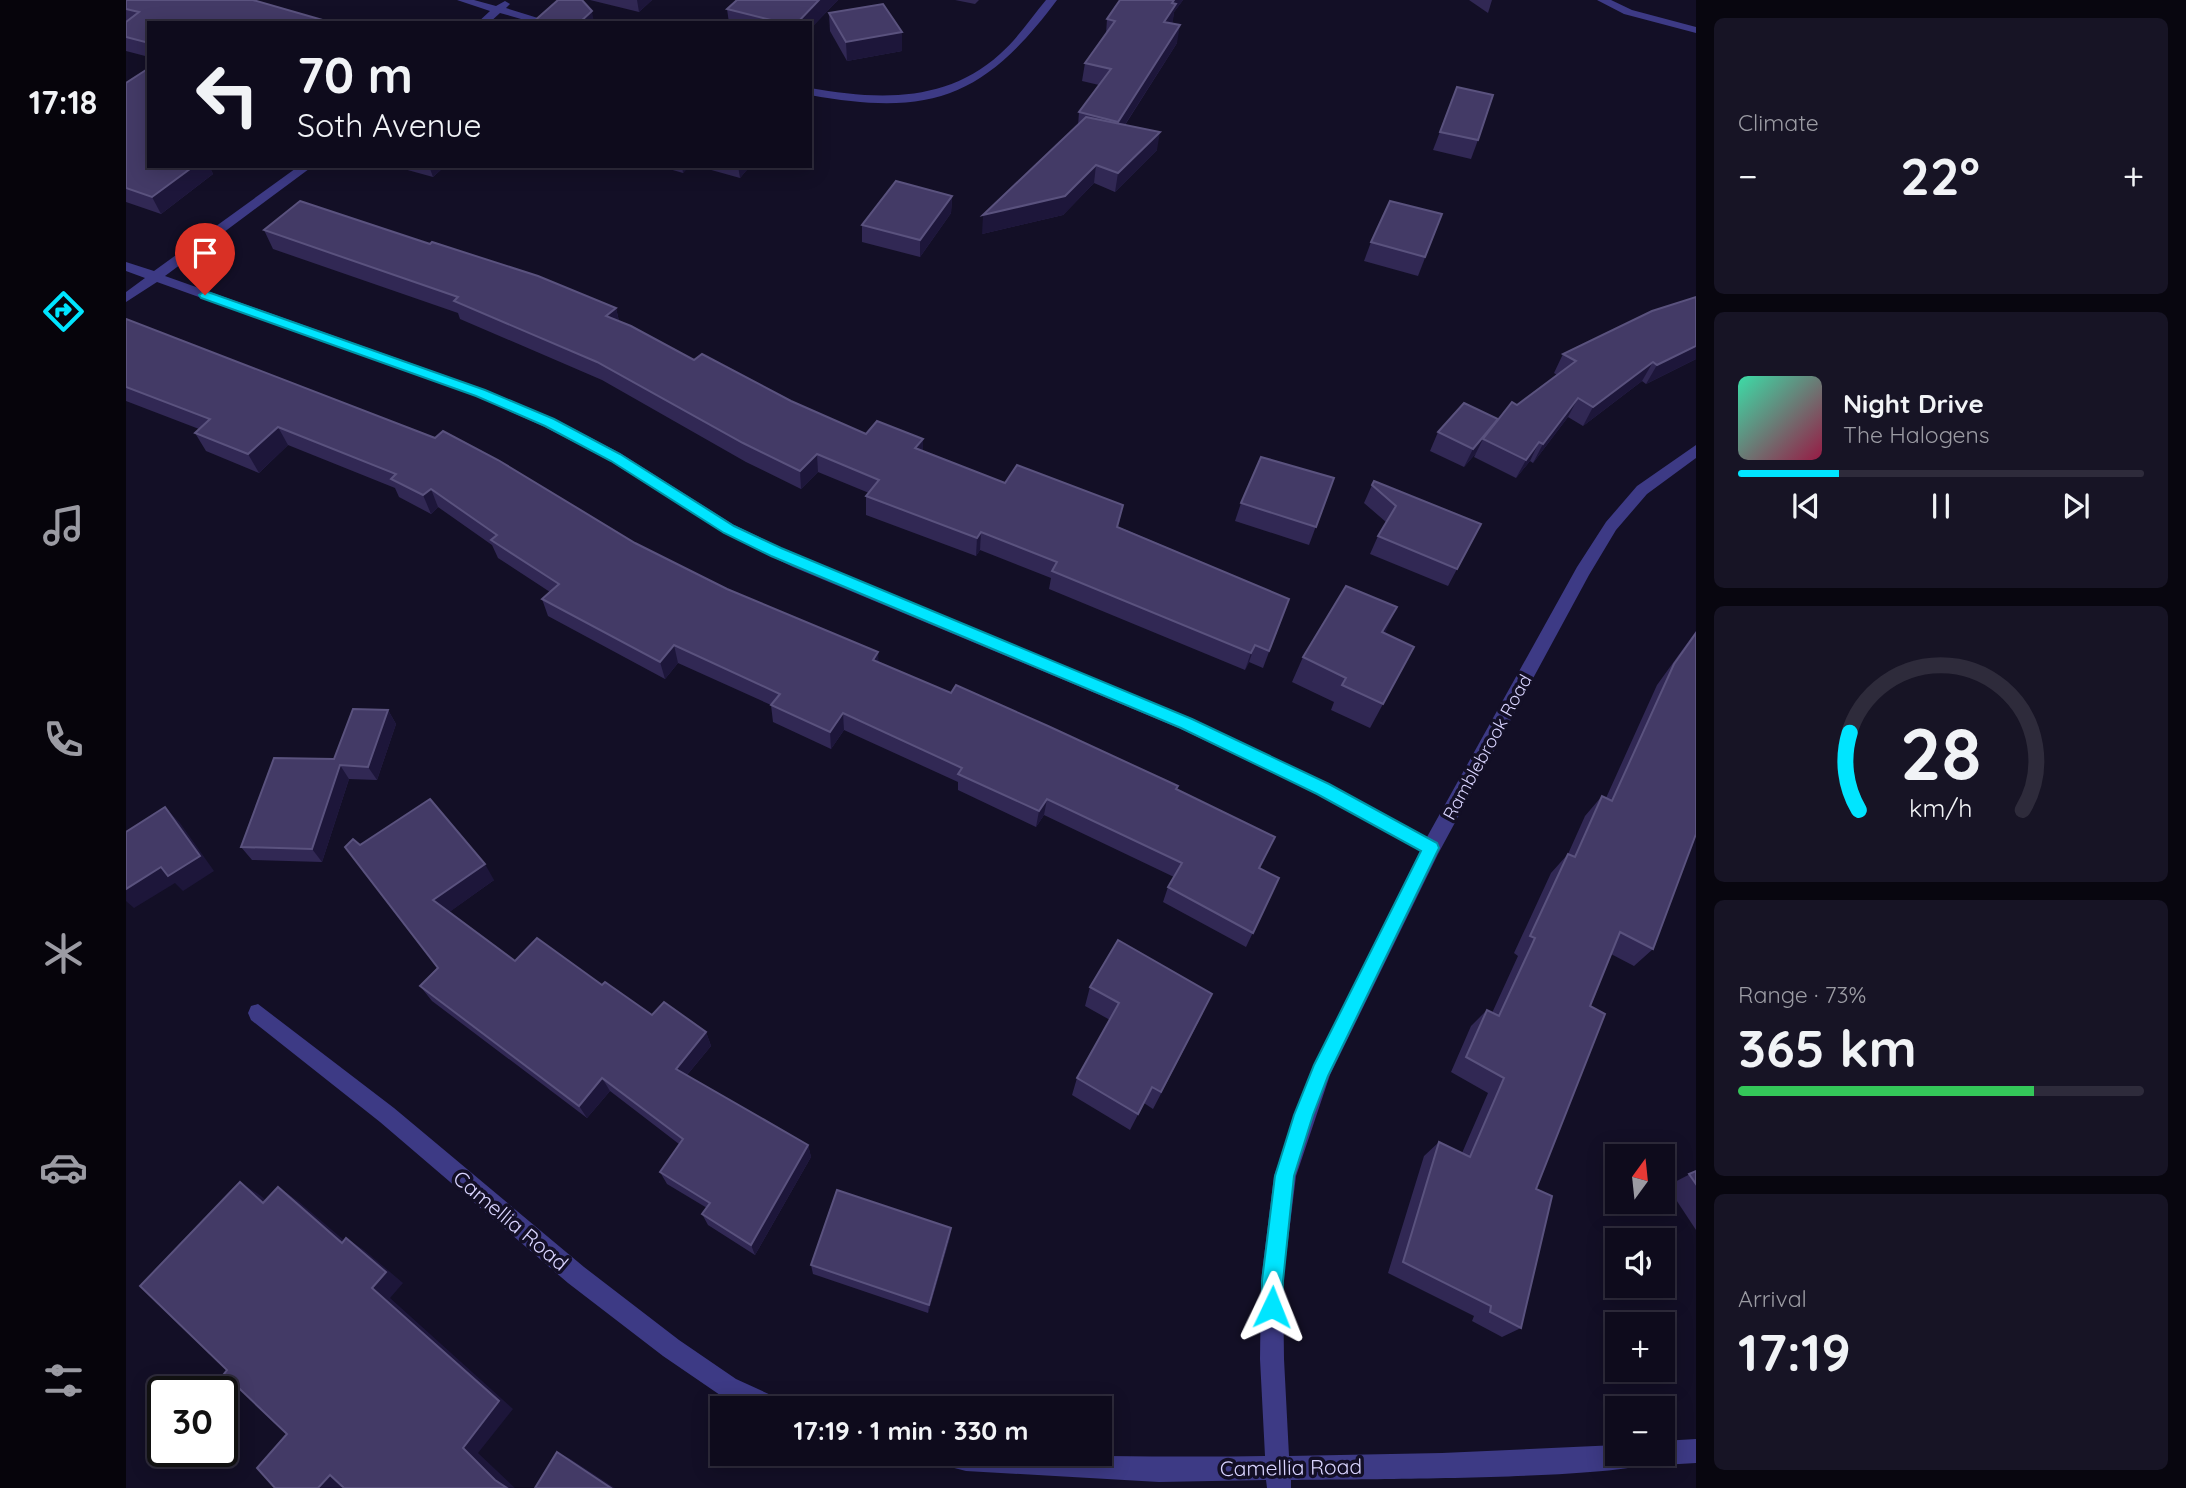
<!DOCTYPE html>
<meta charset="utf-8">
<style>
:root{--surface:#0e0b1c;--page:#171425;--text:#f1f3f6;--muted:#9b9ba3;--line:#2e2b3b;--accent:#00e5ff}
body{margin:0;font-family:Quicksand,sans-serif;background:var(--page);color:var(--text);height:100vh;display:flex;flex-direction:column;font-size:26px;white-space:nowrap}
*{box-sizing:border-box;margin:0}
p{font-size:23px;color:var(--muted)}
.icon{flex:none;width:38px;height:38px;fill:none;stroke:currentColor;stroke-width:2;stroke-linecap:round;stroke-linejoin:round}
.map{position:relative;flex:1;overflow:hidden}
.panel{display:flex;flex-direction:column;gap:18px;padding:18px;background:#08060f;width:490px}
.panel>*{flex:none}
.hud{position:absolute;left:21px;top:21px;width:665px;height:147px;border-radius:0px;box-shadow:0 4px 18px #0003,0 0 0 2px var(--line);background:#0e0b1c;color:var(--text);overflow:hidden}
.needle{width:46px;rotate:15deg}
.controls{position:absolute;left:1479px;top:1144px;display:grid;gap:14px}
.controls a{display:grid;place-items:center;width:70px;height:70px;border-radius:0px;background:var(--surface);box-shadow:0 4px 18px #0003,0 0 0 2px var(--line);font-size:35px}
.speed{position:absolute;left:21px;top:1376px;display:flex;gap:14px;font-size:35px;font-weight:700;text-align:center}
.speed>*{display:grid;place-content:center;width:91px;height:91px;border-radius:50%;background:var(--surface);box-shadow:0 4px 18px #0003,0 0 0 2px var(--line);line-height:1}
.speed .limit{border:4px solid #111;border-radius:10px;background:#fff;color:#111}
.pin{position:absolute;display:grid;place-items:center;width:60px;height:60px;color:#fff;margin:-72px -30px;border-radius:50% 50% 50% 0;rotate:-45deg;box-shadow:0 0 7px #0007}
.pin .icon{rotate:45deg}
.me{position:absolute;width:77px;margin:-38px;rotate:2deg;stroke-linejoin:round;filter:drop-shadow(0 0 5px #0008)}
.turn{display:flex;align-items:center;gap:24px;height:147px;padding:0 35px;font-size:32px}
.turn .icon{width:91px;height:91px;stroke-width:2.5}
.turn b{display:block;font-size:49px;line-height:60px}
.big{font-size:52px;font-weight:800;line-height:1.1}
.panel .card{flex:1;display:flex;flex-direction:column;justify-content:center;gap:10px;min-width:0;padding:0 24px;border-radius:10px;background:var(--page)}
.panel .dial{align-items:center;gap:0}
.dial svg{height:182px;overflow:visible;fill:none;stroke:var(--line);stroke-width:7;stroke-linecap:round;text-anchor:middle}
.dial text{fill:var(--text);stroke:none}
.song{display:flex;align-items:center;gap:21px}
.cover{width:84px;height:84px;border-radius:10px;background:linear-gradient(135deg,hsl(160 70% 55%),hsl(340 70% 35%))}
.played{height:7px;border-radius:4px;background:linear-gradient(90deg,var(--accent) 25%,var(--line) 25%)}
.keys{display:flex;justify-content:space-around;direction:ltr}
.heat{display:flex;justify-content:space-between;align-items:center;font-size:38px;direction:ltr}
.charge{height:10px;border-radius:5px;background:linear-gradient(90deg,#34c759 73%,var(--line) 0)}
.trip{position:absolute;left:584px;top:1396px;width:402px;height:70px;border-radius:0px;background:var(--surface);box-shadow:0 4px 18px #0003,0 0 0 2px var(--line);font-weight:800;line-height:70px;text-align:center}
main{display:flex;flex:1;min-height:0}
.tabs{display:flex;flex-direction:column;width:126px;justify-content:space-around;align-items:center;background:#06040b;color:var(--muted)}
.tabs .icon{width:49px;height:49px}
.tabs .on{color:var(--accent)}
.tabs b{font-size:32px;color:var(--text)}
.map>svg:first-child{display:block}
.lines{fill:none;stroke-linecap:round;stroke-linejoin:round}
.minor{fill:#3d3a85;fill-rule:evenodd}
.wall{fill:#312854}
.shaded-wall{fill:#1d163a}
.building{fill:#433a66;stroke:#5a527e;stroke-width:2}
.route{fill:#00e5ff;stroke:#0095a6;stroke-width:2}
.labels{text-anchor:middle;dominant-baseline:central;stroke-width:7;stroke-linejoin:round;paint-order:stroke}
.street-label{font-size:18px;fill:#d9d4ff;stroke:#130f26}
.near-street-label{font-size:21px;fill:#d9d4ff;stroke:#130f26}
</style>
<main>
<nav class="tabs">
<b>17:18</b>
<svg class="icon on" aria-label="directions" viewBox="0 0 24 24"><path d="M12 3l9 9-9 9-9-9zM9 14v-3h6M13 9l2 2-2 2"/></svg>
<svg class="icon" aria-label="music" viewBox="0 0 24 24"><path d="M9 18V5l10-2v13"/><circle cx="6" cy="18" r="3"/><circle cx="16" cy="16" r="3"/></svg>
<svg class="icon" aria-label="phone" viewBox="0 0 24 24"><path d="M5 4h4l2 5-3 2q2 4 5 5l2-3 5 2v4C11 20 4 13 5 4z"/></svg>
<svg class="icon" aria-label="climate" viewBox="0 0 24 24"><path d="M12 3v18M4 7l16 10M4 17L20 7"/></svg>
<svg class="icon" aria-label="car" viewBox="0 0 24 24"><path d="M5 17H2v-5l4-1 3-4h7l3 4 3 1v5h-3M9 17h6M6 11h13"/><circle cx="7" cy="17" r="2"/><circle cx="17" cy="17" r="2"/></svg>
<svg class="icon" aria-label="filters" viewBox="0 0 24 24"><path d="M4 7h16M4 17h16"/><circle cx="9" cy="7" r="2"/><circle cx="15" cy="17" r="2"/></svg>
</nav>
<div class="map">
<svg width="1570" height="1488" viewBox="0 0 1570 1488">
<rect width="100%" height="100%" fill="#130f26"/>
<g class="lines">
<g class="minor">
<path d="M331 0H348L370 6 379 1 384 4 380 8 428 23H409L374 13 363 23H351L364 11Z"/>
<path d="M920 0H931C858 98 804 117 684 95V88C752 100 820 103 874 54 892 38 905 18 920 0Z"/>
<path d="M1471 0H1485L1506 10 1570 27V33L1498 14Z"/>
<path d="M173 166H187L39 276 360 390 429 419 494 453 608 525 679 559 1067 719 1203 784 1301 837 1451 567 1480 522 1511 486 1570 445V458L1521 494 1490 530 1463 575 1312 854 1204 1075 1170 1176 1157 1281 1158 1359 1163 1456 1316 1453 1491 1445V1454H1536V1441L1570 1439V1463L1536 1465 1527 1461C1502 1480 1216 1479 1165 1480V1488H1141L1140 1480 1033 1482 840 1471 805 1462 801 1454C914 1454 1026 1458 1139 1456L1134 1359 1135 1281 1148 1176 1188 1065 1294 851 1191 794 1055 729 667 567 598 533 484 461 419 427 350 396 31 282 0 302V292L19 278 0 271V262L28 271Z"/>
<path d="M132 1004 268 1108 458 1267 553 1340 610 1379 658 1401 662 1409H623L594 1395 537 1356 442 1283 254 1122 125 1020 122 1013 125 1006Z"/>
</g>
</g>
<g class="wall">
<path d="M0 0H132L23 23V57L0 51Z"/>
<path d="M464 0H526L513 12Z"/>
<path d="M611 0H712L684 29V23H603L601 9Z"/>
<path d="M829 0H853L849 4Z"/>
<path d="M994 0H1057L1048 12 1046 24 1051 43 999 125 1031 150 989 192 968 183 937 215 856 234 952 126 953 112 973 85 956 81 959 63 980 34 981 19Z"/>
<path d="M1343 0H1366L1362 13Z"/>
<path d="M703 13 776 51 721 61 704 31Z"/>
<path d="M0 83 23 166H83L87 174 35 214 0 202Z"/>
<path d="M1331 87 1352 140 1345 159 1307 150Z"/>
<path d="M267 166H319L307 177Z"/>
<path d="M533 166H563L557 173Z"/>
<path d="M571 166H624L614 178Z"/>
<path d="M826 196 825 213 794 257 736 242V225Z"/>
<path d="M1316 214 1292 276 1238 261 1245 242Z"/>
<path d="M138 230 490 308 493 321 568 360 740 434 797 451 993 527 1163 599 1137 668 1123 662 1119 670 923 589 925 578 854 550 850 556 740 515V496L743 493 692 472 675 489 620 462 476 380 334 319 332 313 147 249Z"/>
<path d="M1570 297V359L1520 384 1516 381 1457 426 1442 417 1407 463 1404 461 1390 478 1348 457 1350 453 1338 467 1304 451 1312 432 1370 422 1431 375 1428 373 1437 354Z"/>
<path d="M0 319 509 543 752 662 825 693 1052 786 1051 790 1134 869 1153 878 1120 947 1037 902 1042 887 1048 877 918 815 910 827 832 790V782L718 730 705 749 647 722 645 705 552 663 539 679 422 616 416 599 424 592 372 558 366 545 312 507 305 514 273 497 269 488 162 445 133 473 80 451 69 433 73 429 0 401Z"/>
<path d="M1208 478 1183 545 1109 521 1115 503Z"/>
<path d="M1246 485 1355 524 1322 586 1244 554 1252 536 1260 522 1238 503Z"/>
<path d="M1570 631V834L1527 949 1508 966 1485 954 1464 1006 1410 1189 1395 1328 1376 1337 1346 1321 1348 1316 1262 1273 1298 1156 1313 1142 1336 1153 1362 1093 1325 1072 1345 1026 1361 1010 1366 1013 1392 956 1388 953 1425 873 1442 854 1459 816 1476 796 1480 798 1531 685Z"/>
<path d="M1258 633 1288 647 1244 728 1205 710 1208 702 1166 682 1177 657Z"/>
<path d="M262 710 270 724 251 780 223 779 196 862 126 860 115 847Z"/>
<path d="M234 845 368 880 323 912 389 961 476 985 526 1015 580 1032 585 1046 561 1075 682 1145 685 1157 629 1255 582 1225 576 1214 581 1208 541 1184 534 1172 553 1144 484 1091 461 1118 306 1001 294 986 311 968Z"/>
<path d="M964 987 1077 1013 1027 1109 1018 1103 1004 1130 946 1095 951 1078 984 1020 959 1006Z"/>
<path d="M1570 1171V1230L1541 1186Z"/>
<path d="M824 1237 802 1313 687 1274 685 1265Z"/>
</g>
<g class="shaded-wall">
<path d="M511 0H526L513 12Z"/>
<path d="M693 0H712L684 29V23H671Z"/>
<path d="M1048 0H1057L1048 12 1047 21 1035 40 1038 22Z"/>
<path d="M466 11 468 23H453Z"/>
<path d="M1054 25 1051 43 989 140 992 122Z"/>
<path d="M776 32V51L721 61 720 42Z"/>
<path d="M1034 132 1031 150 989 192 992 173Z"/>
<path d="M970 165 968 183 937 215 856 234 857 215Z"/>
<path d="M68 166H83L87 174 35 214 26 197Z"/>
<path d="M303 166H319L307 177Z"/>
<path d="M556 166H563L557 173Z"/>
<path d="M612 166H624L614 178Z"/>
<path d="M826 196 825 213 794 257V240Z"/>
<path d="M490 308 494 326 480 316Z"/>
<path d="M1570 346V359L1520 384 1531 365Z"/>
<path d="M1527 362 1516 381 1457 426 1467 407Z"/>
<path d="M1452 398 1442 417 1407 463 1417 444Z"/>
<path d="M1372 419 1357 439 1350 453 1338 467 1347 449Z"/>
<path d="M152 427 162 445 133 473 122 454Z"/>
<path d="M797 439V457L789 448Z"/>
<path d="M1413 442 1404 461 1390 478 1400 460Z"/>
<path d="M691 454 692 472 675 489 674 471Z"/>
<path d="M305 489 312 507 305 514 297 495Z"/>
<path d="M855 532 854 550 850 556 851 538Z"/>
<path d="M1271 607 1259 633 1244 658 1256 632Z"/>
<path d="M548 645 552 663 539 679 534 662Z"/>
<path d="M1129 645 1123 662 1119 670 1125 653Z"/>
<path d="M752 652 753 669 747 660Z"/>
<path d="M262 710 270 724 251 780 242 767Z"/>
<path d="M717 713 718 730 705 749 704 732Z"/>
<path d="M214 765 223 779 196 862 186 849Z"/>
<path d="M921 799 918 815 910 827 913 811Z"/>
<path d="M39 807 54 823 88 871 57 891 49 883 8 908 0 901V889Z"/>
<path d="M359 864 368 880 318 916 307 900Z"/>
<path d="M580 1032 585 1046 555 1082 550 1069Z"/>
<path d="M476 1078 484 1091 461 1118 453 1106Z"/>
<path d="M682 1145 685 1157 629 1255 625 1245Z"/>
<path d="M114 1182 135 1196 157 1215 137 1203Z"/>
<path d="M152 1187 172 1201 234 1254 216 1243Z"/>
<path d="M825 1228 824 1237 802 1313 803 1305Z"/>
<path d="M220 1238 238 1250 277 1283 264 1298 387 1409 352 1453 389 1488H381L369 1480 337 1448 246 1288Z"/>
<path d="M431 1452 443 1458 489 1488H485Z"/>
<path d="M204 1475 224 1480 217 1488H192Z"/>
</g>
<g class="building">
<path d="M1 0H127L207 23H23V43L0 37V22L13 12 0 9V1Z"/>
<path d="M432 0H456L466 11 453 23H406Z"/>
<path d="M611 0H693L671 23H657L601 9Z"/>
<path d="M994 0H1048L1046 3 1050 4 1038 22 1054 25 992 122 953 112 985 69 959 63 989 21 981 19Z"/>
<path d="M757 4 776 32 720 42 703 13Z"/>
<path d="M23 68V166H68L26 197 0 188V83Z"/>
<path d="M1331 87 1367 95 1352 140 1314 132Z"/>
<path d="M960 117 1034 132 992 173 970 165 939 196 857 215Z"/>
<path d="M770 181 826 196 794 240 736 225Z"/>
<path d="M174 201 304 244 306 242 412 276 490 308 480 316 505 326 568 360 576 354 665 401 740 434 751 421 797 439 789 448 879 483 891 465 997 505 991 527 1163 599 1143 651 1129 645 1125 653 926 571 931 562 855 532 851 538 740 496 753 480 691 454 674 471 617 443 471 362 328 301 332 297 138 230Z"/>
<path d="M1264 201 1316 214 1299 257 1245 242Z"/>
<path d="M1570 297V346L1531 365 1527 362 1467 407 1452 398 1417 444 1413 442 1400 460 1357 439 1386 402 1391 405 1450 361 1437 354 1526 311Z"/>
<path d="M0 319 309 438 317 431 372 460 509 543 601 589 752 652 747 660 825 693 830 685 922 726 1052 786 1050 789 1149 837 1133 868 1153 878 1127 933 1042 887 1056 863 921 799 913 811 832 774 836 768 717 713 704 732 645 705 654 694 548 645 534 662 416 599 433 584 365 540 371 535 305 489 297 495 265 479 270 474 152 427 122 454 69 433 84 419 0 387Z"/>
<path d="M1338 403 1372 419 1347 449 1312 432Z"/>
<path d="M1135 457 1208 478 1190 527 1115 503Z"/>
<path d="M1248 481 1355 524 1331 569 1252 536 1270 506 1246 485Z"/>
<path d="M1220 586 1271 607 1256 632 1288 647 1257 704 1216 685 1220 678 1177 657Z"/>
<path d="M1570 633V834L1527 949 1494 932 1464 1006 1479 1014 1410 1189 1426 1196 1395 1328 1364 1312 1365 1306 1277 1262 1313 1142 1344 1157 1378 1078 1340 1057 1361 1010 1373 1016 1409 938 1404 936 1442 854 1449 857 1476 796 1486 801 1548 664Z"/>
<path d="M227 709 262 710 242 767 214 765 186 849 115 847 148 758 208 759Z"/>
<path d="M304 799 359 864 307 900 389 961 411 938 476 985 479 982 526 1015 538 1002 580 1032 550 1069 682 1145 625 1245 576 1214 584 1203 534 1172 557 1139 476 1078 453 1106 294 986 312 968 219 847 227 839 234 845Z"/>
<path d="M39 807 74 856 42 876 35 867 0 889V832Z"/>
<path d="M992 940 1086 994 1035 1092 1026 1087 1012 1114 951 1078 993 1003 964 987Z"/>
<path d="M1570 1171V1184L1563 1174Z"/>
<path d="M114 1182 137 1203 152 1187 216 1243 220 1238 260 1272 246 1288 373 1401 337 1448 369 1480 381 1488H218L204 1475 192 1488H149L131 1468 161 1434 98 1374 101 1370 14 1286Z"/>
<path d="M711 1190 825 1228 803 1305 685 1265Z"/>
<path d="M431 1452 485 1488H409Z"/>
</g>
<path class="route" d="M79 291 359 390 428 419 494 454 608 526 655 548 1066 719 1203 784 1311 843 1313 848 1202 1076 1187 1115 1168 1176 1157 1281 1156 1307 1153 1314 1146 1317 1139 1314 1136 1307V1281L1149 1176 1168 1115 1188 1065 1295 851 1191 794 1055 728 645 556 598 533 485 461 419 426 350 396 75 298 73 295Z"/>
<g class="labels">
<g class="street-label">
<text transform="translate(1361 747) rotate(-61)">Ramblebrook Road</text>
</g>
<g class="near-street-label">
<text transform="translate(385 1220) rotate(40)">Camellia Road</text>
<text transform="translate(1165 1467) rotate(-1)">Camellia Road</text>
</g>
</g>
</svg>
<div class="controls">
<a><svg class="needle" viewBox="-14 -14 28 28"><path d="M0-13l5 13h-10z" fill="#e53935"/><path d="M0 13l5-13h-10z" fill="#9b9ba3"/></svg></a>
<a><svg class="icon" aria-label="sound" viewBox="0 0 24 24"><path d="M4 9h4l5-4v14l-5-4H4zM17 9q2 3 0 6"/></svg></a>
<a>+</a>
<a>−</a>
</div>
<div class="speed"><div class="limit">30</div></div>
<div class="pin" style="left:79px;top:295px;background:#d93025"><svg class="icon" aria-label="arrive" viewBox="0 0 24 24"><path d="M6 21V4h12l-3 4 3 4H6"/></svg></div>
<svg class="me" style="left:1146px;top:1307px" viewBox="-20 -20 40 40"><path d="M0-17L14 15 0 8-14 15z" fill="#00e5ff" stroke="#fff" stroke-width="4"/></svg>
<div class="trip">17:19 · 1 min · 330 m</div>
<div class="hud">
<div class="turn"><svg class="icon" aria-label="left" viewBox="0 0 24 24"><path d="M17 20v-9H6M10 6l-5 5 5 5"/></svg><div><b>70 m</b>Soth Avenue</div></div>
</div>
</div>
<section class="panel">
<div class="card"><p>Climate</p>
<div class="heat"><a>−</a><b class="big">22°</b><a>+</a></div>
</div>
<div class="card">
<div class="song"><i class="cover"></i><div><b>Night Drive</b><p>The Halogens</p></div></div>
<div class="played"></div>
<div class="keys"><svg class="icon" aria-label="previous" viewBox="0 0 24 24"><path d="M18 5L8 12l10 7zM5 5v14"/></svg><svg class="icon" aria-label="pause" viewBox="0 0 24 24"><path d="M8 5v14M16 5v14"/></svg><svg class="icon" aria-label="next" viewBox="0 0 24 24"><path d="M6 5l10 7-10 7zM19 5v14"/></svg></div>
</div>
<div class="card dial"><svg viewBox="0 0 100 80">
<path d="M14 69A42 42 0 1 1 86 69"/>
<path d="M14 69A42 42 0 0 1 10 35" stroke="#00e5ff"/>
<text x="50" y="56" font-size="32" font-weight="700">28</text>
<text x="50" y="72" font-size="11">km/h</text>
</svg></div>
<div class="card"><p>Range · 73%</p><b class="big">365 km</b><div class="charge"></div></div>
<div class="card"><p>Arrival</p><b class="big">17:19</b></div>
</section>
</main>
